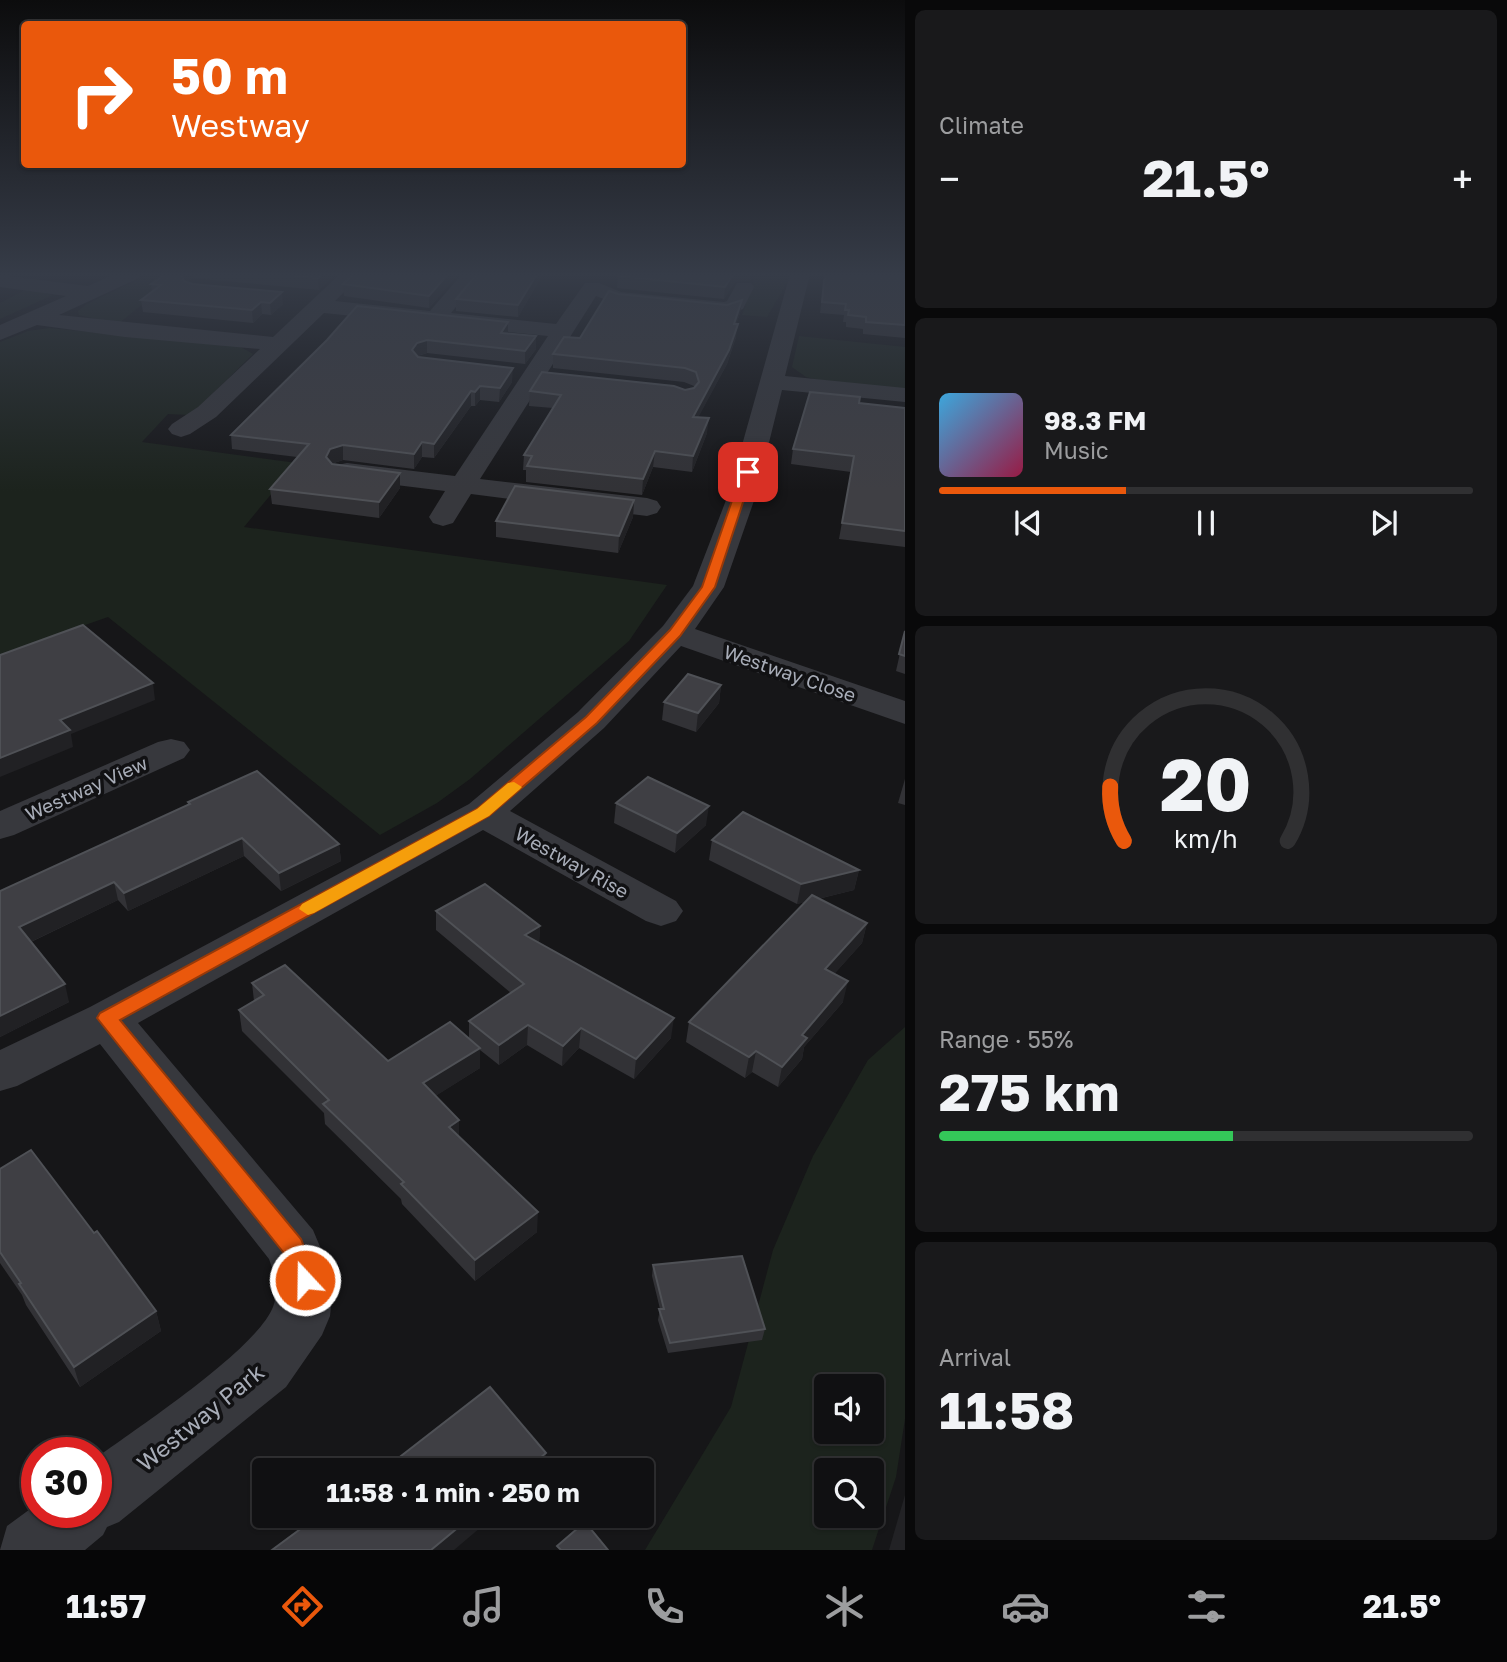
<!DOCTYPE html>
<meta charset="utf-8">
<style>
:root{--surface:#101012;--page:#19191b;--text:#f1f3f6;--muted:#9c9d9f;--line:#303032;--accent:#ea580c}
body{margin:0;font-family:"Golos Text",sans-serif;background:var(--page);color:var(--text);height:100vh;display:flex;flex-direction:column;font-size:26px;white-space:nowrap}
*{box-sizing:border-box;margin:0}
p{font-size:23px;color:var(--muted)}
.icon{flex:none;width:38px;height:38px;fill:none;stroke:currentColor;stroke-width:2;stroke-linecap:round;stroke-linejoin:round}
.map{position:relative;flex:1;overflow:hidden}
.details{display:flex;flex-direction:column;gap:10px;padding:10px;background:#09090a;width:602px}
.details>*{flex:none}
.banner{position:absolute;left:21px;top:21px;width:665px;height:147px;border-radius:7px;box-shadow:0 2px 5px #0004,0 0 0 2px var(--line);background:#ea580c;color:#fff;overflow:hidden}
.fabs{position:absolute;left:814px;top:1374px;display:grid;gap:14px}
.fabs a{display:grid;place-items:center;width:70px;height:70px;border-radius:7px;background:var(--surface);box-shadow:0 2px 5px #0004,0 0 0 2px var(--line);font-size:35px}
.speed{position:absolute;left:21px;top:1437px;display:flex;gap:14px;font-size:35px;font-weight:700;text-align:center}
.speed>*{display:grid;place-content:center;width:91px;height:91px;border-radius:50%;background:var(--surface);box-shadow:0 2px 5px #0004,0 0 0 2px var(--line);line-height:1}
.speed .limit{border:10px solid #d22;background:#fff;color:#111}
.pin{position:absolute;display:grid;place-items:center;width:60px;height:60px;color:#fff;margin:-30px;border-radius:14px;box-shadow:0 4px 10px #0006}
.me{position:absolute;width:77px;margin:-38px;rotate:339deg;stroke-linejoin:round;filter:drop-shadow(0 0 5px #0008)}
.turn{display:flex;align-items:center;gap:24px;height:147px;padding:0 35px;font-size:32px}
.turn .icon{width:91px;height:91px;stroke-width:2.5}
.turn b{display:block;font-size:49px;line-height:60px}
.big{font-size:52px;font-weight:700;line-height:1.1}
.details .widget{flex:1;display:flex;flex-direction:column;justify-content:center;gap:10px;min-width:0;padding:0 24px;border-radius:10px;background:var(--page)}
.details .dial{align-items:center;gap:0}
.dial svg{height:182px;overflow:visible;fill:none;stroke:var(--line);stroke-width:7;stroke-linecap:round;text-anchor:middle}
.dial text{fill:var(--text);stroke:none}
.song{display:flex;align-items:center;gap:21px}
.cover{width:84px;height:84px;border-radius:10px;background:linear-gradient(135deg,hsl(200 70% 55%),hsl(340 70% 35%))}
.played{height:7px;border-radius:4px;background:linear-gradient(90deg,var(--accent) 35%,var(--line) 35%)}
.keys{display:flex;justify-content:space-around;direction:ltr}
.heat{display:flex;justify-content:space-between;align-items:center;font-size:38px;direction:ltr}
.charge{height:10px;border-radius:5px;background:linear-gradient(90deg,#34c759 55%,var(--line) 0)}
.trip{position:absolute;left:252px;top:1458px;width:402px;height:70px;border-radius:7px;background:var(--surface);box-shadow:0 2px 5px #0004,0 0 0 2px var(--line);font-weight:700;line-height:70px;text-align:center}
.menu{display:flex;height:112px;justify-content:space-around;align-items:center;background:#060607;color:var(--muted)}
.menu .icon{width:49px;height:49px}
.menu .active{color:var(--accent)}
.menu b{font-size:32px;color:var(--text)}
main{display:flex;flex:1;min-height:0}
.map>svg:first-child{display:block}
.built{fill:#222225}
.green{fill:#1c231d;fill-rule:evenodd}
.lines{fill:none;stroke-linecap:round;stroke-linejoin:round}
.minor{fill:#37383d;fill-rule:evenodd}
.wall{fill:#323236}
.shaded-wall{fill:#212124}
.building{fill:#3f3f44;stroke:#4f5156;stroke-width:2}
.route{fill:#ea580c;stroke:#983908;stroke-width:2}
.slow{fill:#f59e0b}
.labels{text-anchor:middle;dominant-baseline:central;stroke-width:7;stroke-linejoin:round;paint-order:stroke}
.street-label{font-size:19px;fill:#a8adb8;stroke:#111113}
.near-street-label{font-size:23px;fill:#a8adb8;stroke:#111113}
</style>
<main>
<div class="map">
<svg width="905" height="1550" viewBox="0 0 905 1550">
<rect width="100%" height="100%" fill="#161618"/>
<path class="built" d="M905 1495V1550H889Z"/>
<g class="green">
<path d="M150 274H185L166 285 118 324 79 315 78 311 87 304Z"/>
<path d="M724 274H789L787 283 767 317 742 315 755 277Z"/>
<path d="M27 289 53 295 0 319V303Z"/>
<path d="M49 328 239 346 253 354 194 412 189 415 168 414 142 442 297 463 244 527 667 585 629 641 470 779 437 803 380 835 108 617 0 655V342L28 331Z"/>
<path d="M799 336 905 347V389L819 380 806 377 792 367Z"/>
<path d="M905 1027V1419L896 1477 872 1550H645L731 1407 773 1250 813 1156 868 1060ZM826 1386H872V1432H826ZM826 1470H872V1516H826Z"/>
</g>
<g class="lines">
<g class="minor">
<path d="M115 274H142L139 278 59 315 273 337 340 274H362L335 301 430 311 462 274H483L451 313 556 324 585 283H599L621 292 724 302 727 301 737 283H751L754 287 743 309 726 315 617 304 596 296 480 479 647 498 657 501 661 507 657 513 647 516 471 494 453 523 443 526 433 523 429 517 445 491 347 479 337 477 333 471 337 465 347 463 455 476 548 336 324 313 216 417 190 434 181 437 172 434 168 429 172 424 198 407 260 349 125 337 37 325 0 340V325L66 296 0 287V275L88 286Z"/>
<path d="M790 274H810L785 376 905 388V402L782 390 756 495 724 587 695 629 905 701V724L681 646 604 728 510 811 676 901 683 911 676 921 661 926 646 921 483 830 138 1023 313 1230 334 1280 330 1316 322 1335 286 1387 119 1522 107 1527 103 1535 85 1550H0L7 1526 37 1504V1512H96V1458C137 1428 256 1350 273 1307 279 1291 275 1275 269 1259L100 1044 17 1086 0 1091V1050L90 1007 469 804 578 712 663 626 693 586 728 495Z"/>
<path d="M171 739 184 742 190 750 184 758 14 835 0 839V811L158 742Z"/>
</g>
</g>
<g class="wall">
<path d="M28 274H64L61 276Z"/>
<path d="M166 274H336L319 290 194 278 186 281 283 304 271 315 262 314 253 323 143 312 141 300 152 292 151 284Z"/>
<path d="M353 274H458L429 308 344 296 343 284Z"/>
<path d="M543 274 518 317 456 311V299Z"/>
<path d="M905 274V338L863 334V329L846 327V322H843L844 315 820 313 824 281Z"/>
<path d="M618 276 751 280 735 282 724 299 617 288Z"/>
<path d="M618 294 727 305 742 300 740 313 736 324V337L727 364 698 417 707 433 692 472 653 467 642 495 526 482V470H523L524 455 553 408 529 406 530 391 685 390 695 387 694 386 684 382 553 368V354L580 338Z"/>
<path d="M536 336V349L525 364 427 353 418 356 512 382 499 402 480 400 475 406H471L434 458 422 457 414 469 343 460 331 464 400 488 379 518 272 504 270 489 297 457 232 449 231 435 327 340Z"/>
<path d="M859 403 905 408V547L839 539 851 472 791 464 793 449Z"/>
<path d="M634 500 633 517 618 553 496 537V521Z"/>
<path d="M905 631V674L896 671Z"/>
<path d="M721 685 719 703 696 732 662 720 664 702Z"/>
<path d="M905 779V805L898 803Z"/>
<path d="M188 802 339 844 341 861 281 891 244 856 128 911 118 900 31 942 69 1002 0 1037V891L188 805Z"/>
<path d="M616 803 706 825 675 853 614 823Z"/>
<path d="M712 840 859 870 854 890 818 899 867 923 862 943 834 974 843 1002 804 1047 802 1059 778 1087 752 1072 745 1078 686 1042 689 1022 805 902 797 904 709 860Z"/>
<path d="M436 911 540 926 539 943 671 1038 634 1079 579 1048 562 1066 527 1045 499 1065 480 1050V1068L435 1096 459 1120V1137L537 1232 475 1281 402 1204 401 1199 325 1124 324 1113 242 1031 239 1010 254 1001 252 983 388 1061 469 1038V1021L511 993 436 930Z"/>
<path d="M0 1169 94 1233 156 1311 161 1331 80 1387 26 1305 22 1295 0 1263Z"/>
<path d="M653 1265 765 1329 762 1340 668 1353 658 1320 660 1309 652 1276Z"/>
</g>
<g class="shaded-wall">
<path d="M181 274H194V278L186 280 182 285Z"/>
<path d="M323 274H336L319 290 318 278Z"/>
<path d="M448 274H458L429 308V296Z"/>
<path d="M537 274H543L518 317V305Z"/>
<path d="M733 274H752L751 280 735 282 724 299 725 287Z"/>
<path d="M282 292 283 304 271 315 270 303Z"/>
<path d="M742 300 740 313 732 337 734 324Z"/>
<path d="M261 302 262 314 253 323 252 310Z"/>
<path d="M508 322V335L501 333Z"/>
<path d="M738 324 736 337 727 364 691 431 693 417Z"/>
<path d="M536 336V349L525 364V351Z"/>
<path d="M427 340V353L417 356 412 350 417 343Z"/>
<path d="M513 368 512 382 499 402 500 388Z"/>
<path d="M480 386V400L475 406V392Z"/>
<path d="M471 391V406L434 458V444Z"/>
<path d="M709 418 707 433 692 472 693 456Z"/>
<path d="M422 442V457L414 469V454Z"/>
<path d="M343 445V460L331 464 326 457 330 449Z"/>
<path d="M655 451 653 467 642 495 643 479Z"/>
<path d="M400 473V488L379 518V502Z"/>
<path d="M634 500 633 517 618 553 619 536Z"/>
<path d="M153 683 155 700 71 734 73 747 0 777V758L60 720Z"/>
<path d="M721 685 719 703 696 732 698 713Z"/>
<path d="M709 806 706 825 675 853 677 833Z"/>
<path d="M242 838 244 856 128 911 124 893Z"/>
<path d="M339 844 341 861 281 891 279 873Z"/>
<path d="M859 870 854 890 797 904 801 884Z"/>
<path d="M114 882 118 900 24 945 19 927Z"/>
<path d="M867 923 862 943 820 990 825 969Z"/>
<path d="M540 926 539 946 525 935Z"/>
<path d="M848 981 843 1002 804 1047 802 1059 778 1087 782 1067 802 1035Z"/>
<path d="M65 984 69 1002 0 1037V1016Z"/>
<path d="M674 1018 671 1038 634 1079 636 1059Z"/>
<path d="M528 1025 527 1045 499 1065V1045Z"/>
<path d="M581 1028 579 1048 562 1066 563 1046Z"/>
<path d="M480 1048V1068L423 1104V1083Z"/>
<path d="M756 1051 752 1072 745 1078 749 1057Z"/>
<path d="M459 1120V1140L449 1127Z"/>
<path d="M538 1212 537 1232 475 1281V1260Z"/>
<path d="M156 1311 161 1331 80 1387 74 1367Z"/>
<path d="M546 1453 545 1470H526Z"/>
<path d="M472 1516H494L454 1550H431Z"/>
</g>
<g class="building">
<path d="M166 274H181L184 281 192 284 282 292 270 303 261 302 252 310 141 300 161 285 151 284Z"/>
<path d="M275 274H323L318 278Z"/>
<path d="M353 274H448L429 296 343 284Z"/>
<path d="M477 274H537L518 305 456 299Z"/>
<path d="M619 274H733L725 287 618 276Z"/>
<path d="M826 274H905V325L866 322V317L848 315 849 310H845L846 304 822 302 824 281Z"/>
<path d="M609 291 618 294 727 305 742 300 734 324H738L729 350 693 417 709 418 693 456 655 451 643 479 527 466 532 456 524 455 561 395 530 391 542 372 674 386 685 390 694 388 699 382 696 372 685 368 553 354 564 337 580 338Z"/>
<path d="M357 306 508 322 501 333 536 336 525 351 427 340 417 343 412 350 418 357 513 368 500 388 480 386 475 392 471 391 434 444 422 442 414 454 343 445 330 449 326 457 332 464 400 473 379 502 270 489 309 444 231 435 327 340Z"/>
<path d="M810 392 860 397 859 403 905 408V531L842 523 854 456 793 449Z"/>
<path d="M515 486 634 500 619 536 496 521Z"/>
<path d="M83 625 153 683 60 720 70 730 0 758V655Z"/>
<path d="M905 631V656L899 654Z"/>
<path d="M688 674 721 685 698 713 664 702Z"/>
<path d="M257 771 339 844 279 873 242 838 124 893 114 882 19 927 65 984 0 1016V891L190 804 188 802Z"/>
<path d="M648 777 709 806 677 833 616 803Z"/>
<path d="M743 812 859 870 801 884 712 840Z"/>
<path d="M485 884 540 926 525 935 674 1018 636 1059 581 1028 563 1046 528 1025 499 1045 469 1021 524 984 436 911Z"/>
<path d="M812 895 867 923 825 969 848 981 802 1035 807 1038 782 1067 756 1051 749 1057 689 1022Z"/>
<path d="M285 965 388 1061 450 1022 480 1048 423 1083 459 1120 449 1127 538 1212 475 1260 401 1184 404 1182 323 1104 329 1100 239 1010 264 995 252 983Z"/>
<path d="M31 1150 94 1233 97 1231 156 1311 74 1367 19 1284 21 1283 0 1252V1169Z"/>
<path d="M742 1256 765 1329 670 1343 659 1309H664L653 1265Z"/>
<path d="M490 1387 546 1453 526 1470H383Z"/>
<path d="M318 1516H472L431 1550H272Z"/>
<path d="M585 1522 608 1550H561L557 1546Z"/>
</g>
<linearGradient id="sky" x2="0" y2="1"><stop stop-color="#0c0c0d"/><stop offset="0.56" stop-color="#363c48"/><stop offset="1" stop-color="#363c48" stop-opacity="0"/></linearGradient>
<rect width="905" height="491" fill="url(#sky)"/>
<path class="route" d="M748 469 753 472 715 587 680 636 597 723 489 816 120 1020 301 1239 317 1280 314 1287 305 1290 297 1287 283 1252 97 1018 100 1013 477 809 586 717 670 630 702 587 742 472Z"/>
<path class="slow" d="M514 782 522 787 519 790 489 816 314 913 308 915 299 909 302 904 477 809 508 783Z"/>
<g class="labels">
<g class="street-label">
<text transform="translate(790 673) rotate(19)">Westway Close</text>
<text transform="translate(86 788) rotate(-24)">Westway View</text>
<text transform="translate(572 862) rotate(29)">Westway Rise</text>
</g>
<g class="near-street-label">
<text transform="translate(200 1417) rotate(-39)">Westway Park</text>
</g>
</g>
</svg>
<div class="fabs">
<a><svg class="icon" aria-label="sound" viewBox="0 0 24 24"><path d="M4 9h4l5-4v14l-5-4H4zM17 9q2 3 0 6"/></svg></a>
<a><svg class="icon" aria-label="search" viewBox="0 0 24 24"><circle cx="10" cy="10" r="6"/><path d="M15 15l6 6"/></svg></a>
</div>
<div class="speed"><div class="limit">30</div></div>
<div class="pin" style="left:748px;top:472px;background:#d93025"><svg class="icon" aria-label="arrive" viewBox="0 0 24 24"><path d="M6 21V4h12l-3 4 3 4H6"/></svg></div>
<svg class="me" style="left:305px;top:1280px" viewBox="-20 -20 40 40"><circle r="17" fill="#ea580c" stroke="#fff" stroke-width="3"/><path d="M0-11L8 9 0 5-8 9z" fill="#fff"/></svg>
<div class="trip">11:58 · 1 min · 250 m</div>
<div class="banner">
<div class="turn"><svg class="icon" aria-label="right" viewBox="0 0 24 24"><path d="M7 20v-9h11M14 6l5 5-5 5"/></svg><div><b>50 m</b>Westway</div></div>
</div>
</div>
<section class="details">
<div class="widget"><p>Climate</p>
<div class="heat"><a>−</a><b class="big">21.5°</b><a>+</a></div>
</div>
<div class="widget">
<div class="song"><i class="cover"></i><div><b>98.3 FM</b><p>Music</p></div></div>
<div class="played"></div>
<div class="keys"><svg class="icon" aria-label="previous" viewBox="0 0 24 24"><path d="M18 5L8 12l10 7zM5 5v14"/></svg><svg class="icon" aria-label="pause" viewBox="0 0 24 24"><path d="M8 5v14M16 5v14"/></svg><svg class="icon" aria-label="next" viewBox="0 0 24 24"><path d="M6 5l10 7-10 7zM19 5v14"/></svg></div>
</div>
<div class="widget dial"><svg viewBox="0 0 100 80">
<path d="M14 69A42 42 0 1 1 86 69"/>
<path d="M14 69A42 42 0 0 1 8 45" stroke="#ea580c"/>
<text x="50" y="56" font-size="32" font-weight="700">20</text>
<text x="50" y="72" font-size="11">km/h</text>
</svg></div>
<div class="widget"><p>Range · 55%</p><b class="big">275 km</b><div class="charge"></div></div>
<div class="widget"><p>Arrival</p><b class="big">11:58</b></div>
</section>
</main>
<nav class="menu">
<b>11:57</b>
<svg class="icon active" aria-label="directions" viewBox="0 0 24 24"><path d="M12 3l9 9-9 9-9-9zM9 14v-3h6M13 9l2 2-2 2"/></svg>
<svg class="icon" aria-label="music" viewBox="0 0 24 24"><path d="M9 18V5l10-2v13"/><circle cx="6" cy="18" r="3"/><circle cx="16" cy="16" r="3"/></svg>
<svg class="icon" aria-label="phone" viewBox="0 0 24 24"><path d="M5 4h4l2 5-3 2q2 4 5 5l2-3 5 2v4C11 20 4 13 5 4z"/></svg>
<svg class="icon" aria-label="climate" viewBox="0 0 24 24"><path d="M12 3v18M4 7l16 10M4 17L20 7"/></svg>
<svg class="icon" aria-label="car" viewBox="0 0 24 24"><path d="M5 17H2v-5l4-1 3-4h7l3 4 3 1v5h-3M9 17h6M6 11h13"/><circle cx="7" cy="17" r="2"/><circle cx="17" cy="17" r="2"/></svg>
<svg class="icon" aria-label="filters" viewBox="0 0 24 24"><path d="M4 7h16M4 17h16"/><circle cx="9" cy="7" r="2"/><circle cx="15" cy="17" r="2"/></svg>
<b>21.5°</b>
</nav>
